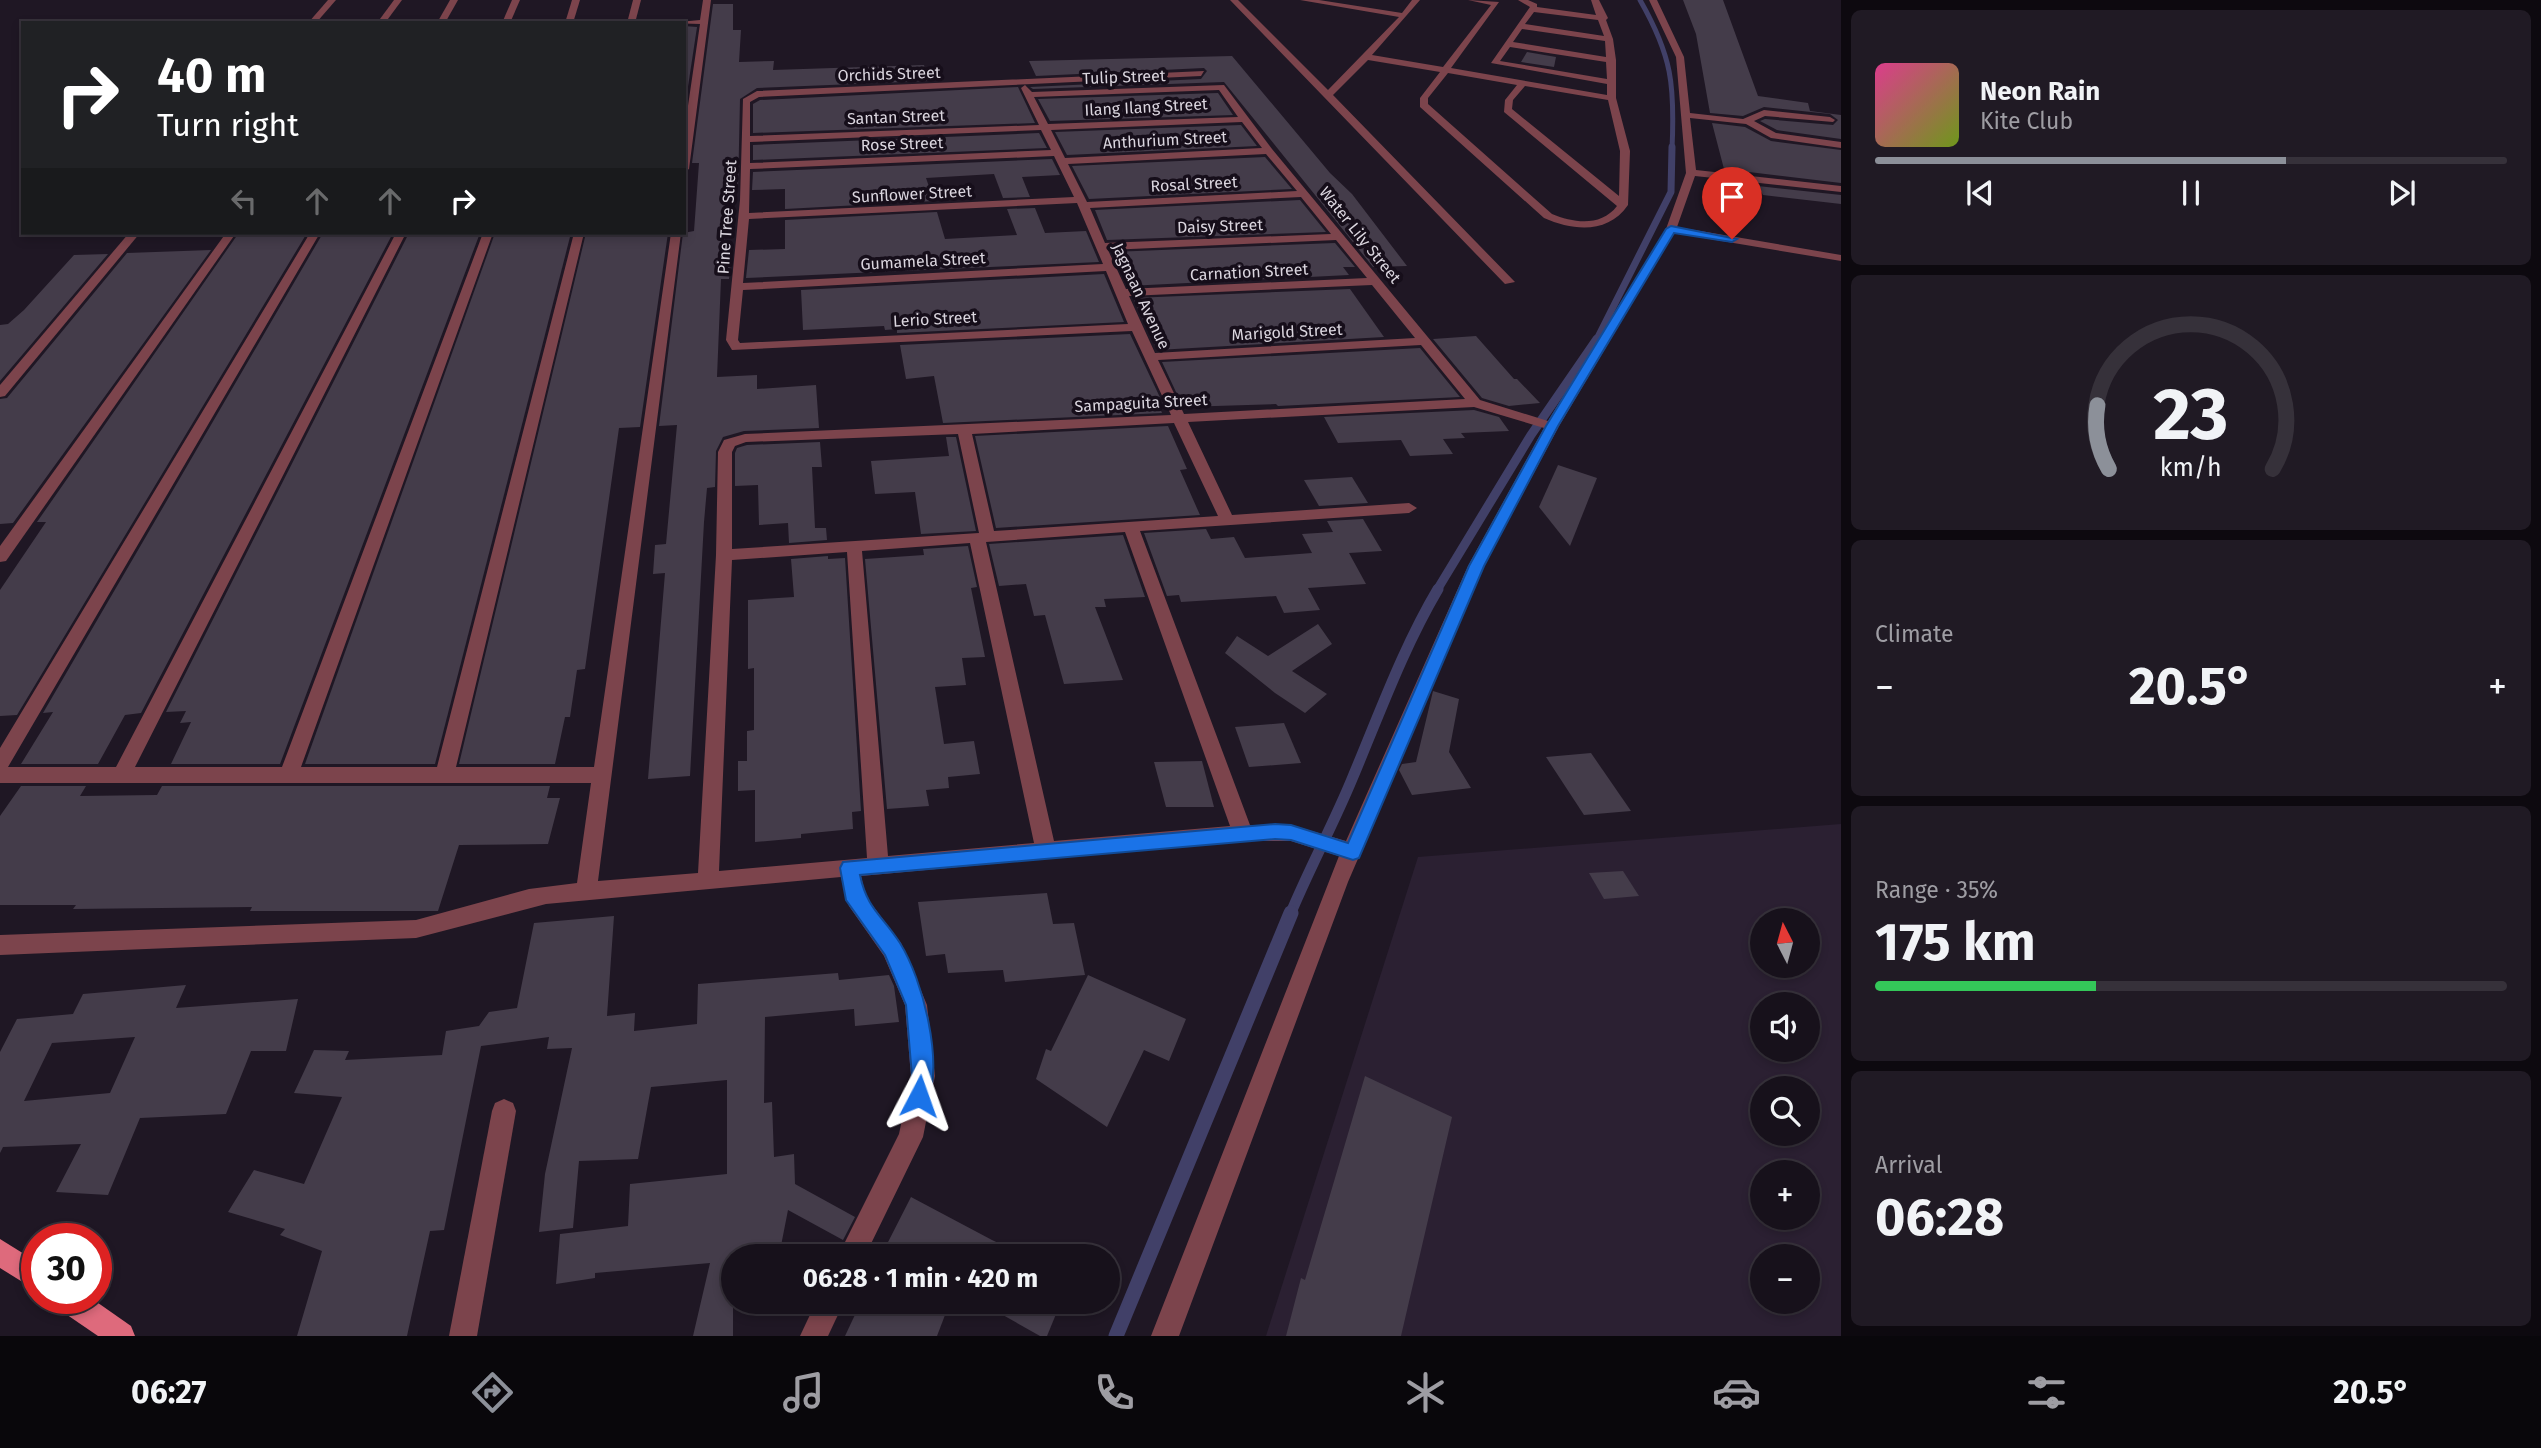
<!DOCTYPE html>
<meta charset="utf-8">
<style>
:root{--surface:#17111b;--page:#201a24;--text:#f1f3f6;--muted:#9e9da3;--line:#36313a;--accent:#8c9099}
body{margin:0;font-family:"Fira Sans",sans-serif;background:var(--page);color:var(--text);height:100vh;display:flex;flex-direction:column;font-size:26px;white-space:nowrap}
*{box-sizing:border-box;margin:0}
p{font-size:23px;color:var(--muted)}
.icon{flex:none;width:38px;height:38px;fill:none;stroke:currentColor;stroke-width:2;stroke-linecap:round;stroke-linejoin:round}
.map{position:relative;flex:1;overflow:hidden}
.details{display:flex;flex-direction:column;gap:10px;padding:10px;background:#0d090f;width:700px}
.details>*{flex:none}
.banner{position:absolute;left:21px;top:21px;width:665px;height:214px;border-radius:0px;box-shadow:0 4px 10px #0003,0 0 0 2px var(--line);background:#202124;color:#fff;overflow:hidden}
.needle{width:46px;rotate:354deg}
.controls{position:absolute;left:1750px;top:908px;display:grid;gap:14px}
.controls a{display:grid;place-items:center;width:70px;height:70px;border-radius:50%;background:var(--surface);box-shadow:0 4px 10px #0003,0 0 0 2px var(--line);font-size:35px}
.speed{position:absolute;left:21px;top:1223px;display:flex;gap:14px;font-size:35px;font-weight:700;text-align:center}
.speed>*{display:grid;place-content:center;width:91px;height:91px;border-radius:50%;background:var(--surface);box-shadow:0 4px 10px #0003,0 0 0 2px var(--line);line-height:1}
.speed .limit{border:10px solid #d22;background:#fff;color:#111}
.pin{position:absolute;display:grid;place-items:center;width:60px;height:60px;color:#fff;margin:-72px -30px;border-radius:50% 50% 50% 0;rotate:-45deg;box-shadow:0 0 7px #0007}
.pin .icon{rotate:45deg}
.me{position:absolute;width:77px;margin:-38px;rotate:4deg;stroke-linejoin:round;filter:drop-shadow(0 0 5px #0008)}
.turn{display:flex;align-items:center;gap:24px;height:147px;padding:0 21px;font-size:32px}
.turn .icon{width:91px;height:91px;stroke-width:2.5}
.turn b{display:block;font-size:49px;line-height:60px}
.lanes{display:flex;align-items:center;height:66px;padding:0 21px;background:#0003;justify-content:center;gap:35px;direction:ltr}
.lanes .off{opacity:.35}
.big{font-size:52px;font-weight:700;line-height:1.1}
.details .tile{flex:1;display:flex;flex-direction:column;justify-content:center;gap:10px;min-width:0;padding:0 24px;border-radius:10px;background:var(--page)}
.details .dial{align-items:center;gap:0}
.dial svg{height:182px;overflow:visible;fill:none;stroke:var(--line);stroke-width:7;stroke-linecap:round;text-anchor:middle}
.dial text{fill:var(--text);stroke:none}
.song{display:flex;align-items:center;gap:21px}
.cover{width:84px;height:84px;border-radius:10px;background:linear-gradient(135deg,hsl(330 70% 55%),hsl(80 70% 35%))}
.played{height:7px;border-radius:4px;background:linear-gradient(90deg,var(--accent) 65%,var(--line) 65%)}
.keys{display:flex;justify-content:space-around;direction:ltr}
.heat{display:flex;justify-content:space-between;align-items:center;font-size:38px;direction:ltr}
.charge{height:10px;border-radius:5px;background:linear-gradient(90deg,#34c759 35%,var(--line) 0)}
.trip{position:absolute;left:721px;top:1244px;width:399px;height:70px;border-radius:35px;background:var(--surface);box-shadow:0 4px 10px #0003,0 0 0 2px var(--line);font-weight:700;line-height:70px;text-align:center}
.menu{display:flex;height:112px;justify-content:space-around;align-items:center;background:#09070b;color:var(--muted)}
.menu .icon{width:49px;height:49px}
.menu .on{color:var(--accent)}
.menu b{font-size:32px;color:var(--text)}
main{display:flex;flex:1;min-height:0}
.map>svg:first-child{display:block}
.built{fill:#2b2032;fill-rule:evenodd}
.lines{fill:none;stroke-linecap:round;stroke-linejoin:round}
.stream-far4{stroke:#414068;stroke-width:5}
.stream-far3{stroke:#414068;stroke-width:7}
.stream-far2{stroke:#414068;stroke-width:9}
.stream-far1{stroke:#414068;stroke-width:11}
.stream{stroke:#414068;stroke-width:15}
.building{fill:#443c4a;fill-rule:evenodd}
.minor{fill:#7c444c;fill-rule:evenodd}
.major{fill:#de6a7c;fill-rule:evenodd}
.route{fill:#1a73e8;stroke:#114b97;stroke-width:2}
.labels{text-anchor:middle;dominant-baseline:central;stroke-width:7;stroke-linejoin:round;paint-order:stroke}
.far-street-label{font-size:16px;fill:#dad5de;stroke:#160e1a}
</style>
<main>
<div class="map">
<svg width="1841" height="1336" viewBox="0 0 1841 1336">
<rect width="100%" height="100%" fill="#1f1724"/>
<path class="built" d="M1841 824V1336H1266L1418 857ZM1762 920H1808V966H1762ZM1762 1004H1808V1050H1762ZM1762 1088H1808V1134H1762ZM1762 1172H1808V1218H1762ZM1762 1256H1808V1302H1762Z"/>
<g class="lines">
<path class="stream-far4" d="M1640 0C1672 56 1675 85 1672 149"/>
<path class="stream-far3" d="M1596 341 1671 192 1672 147"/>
<path class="stream-far2" d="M1437 590 1531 435 1597 339"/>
<path class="stream-far1" d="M1290 915C1309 869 1333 825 1352 779 1379 715 1403 648 1438 589"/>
<path class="stream" d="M1116 1336 1291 913"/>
</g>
<g class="building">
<path d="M1683 0H1723L1758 96 1808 103 1810 111 1841 115V139L1777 130 1760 121 1765 119 1833 125 1838 120 1830 114 1764 107 1743 116 1710 113 1696 34Z"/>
<path d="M713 4H733V30H741L739 62 774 61 773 70 924 65 928 81 757 88 740 99 738 191H726L724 251H732L729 279H721L717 377 757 375V389L816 385 819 428 744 431 723 437 716 451 715 487 707 488 704 522 690 776 648 779 665 573 653 574 655 545 666 544 677 425 659 426 683 233 694 231 699 163H692Z"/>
<path d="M684 26 697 27 684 113Z"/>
<path d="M1527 52 1556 57 1554 67 1521 62Z"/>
<path d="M1232 56 1330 173 1352 194 1407 266 1373 267 1224 82 1033 89 1030 87 1201 79 1207 71 1204 68 1036 76 1029 61Z"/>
<path d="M1018 87 1035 123 753 133V104L760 100Z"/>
<path d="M1218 93 1233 115 1050 121 1038 99Z"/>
<path d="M1712 123 1745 127 1771 141 1841 150V183L1724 169Z"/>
<path d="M1241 125 1257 146 1067 155 1055 132Z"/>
<path d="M1039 133 1047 148 753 160V145Z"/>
<path d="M1265 157 1292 189 1089 199 1072 166Z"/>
<path d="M1052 159 1060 175 1022 177 1030 197 1003 198 994 174 926 178 934 201 785 209V189L752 190 753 172Z"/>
<path d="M1758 186 1841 195V204L1763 195Z"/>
<path d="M1300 200 1326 232 1107 240 1095 210Z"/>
<path d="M1035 208 1045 233 1086 231 1099 262 746 278 749 250 785 249V220L937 212 945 239 1017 235 1007 209Z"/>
<path d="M243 233H307L17 715 0 716V590L46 522H37L238 234Z"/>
<path d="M323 233H393L141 713 125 715 98 764H21L53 712 43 713Z"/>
<path d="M409 233H480L280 764H171L191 722 180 723 186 711 166 712Z"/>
<path d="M495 233H571L435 764H305Z"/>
<path d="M586 233H668L640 427 619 428 585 669 577 670 570 717H565L555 764H459Z"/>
<path d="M1335 243 1355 267H1343L1349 275 1128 286 1112 252Z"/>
<path d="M211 250 13 523 0 524V399L7 398 127 253Z"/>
<path d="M108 254 0 381V325L8 324 24 310 74 255Z"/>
<path d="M1104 274 1124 322 897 333V329L885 330 884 326 803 330 801 290Z"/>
<path d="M1350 289 1384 337 1157 350 1133 298Z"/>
<path d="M1130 334 1165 408H1160L1162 413 943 423 934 376 906 379 900 345Z"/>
<path d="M1476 336 1514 379H1517L1540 403 1509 406 1482 398 1433 339Z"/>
<path d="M1420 348 1460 397 1278 406 1276 404 1183 407 1162 362Z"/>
<path d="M1474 410 1499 417 1509 431 1461 433 1465 438 1443 439 1453 454 1410 456 1401 440 1338 443 1324 417Z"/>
<path d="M1168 426 1187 469 1180 470 1200 515 996 528 975 436Z"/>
<path d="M946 437H956L976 531 921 534 915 492 875 494 871 461 949 456Z"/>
<path d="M820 442 822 467H812L815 528H826L827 540 789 543 788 523 759 525 758 485 735 486V453L737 448 747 445Z"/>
<path d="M1558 465 1597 478 1570 546 1539 507Z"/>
<path d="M1352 477 1368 503 1319 506 1304 480Z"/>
<path d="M1363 519 1382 551 1349 553 1366 584 1308 588 1320 610 1284 613 1276 596 1181 602 1179 595 1167 596 1144 533 1206 529 1211 539 1234 537 1245 558 1312 553 1302 534 1333 532 1327 521Z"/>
<path d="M1123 535 1145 597 1104 599 1106 607H1095L1123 680 1064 684 1045 615 1034 616 1026 584 999 586 989 544Z"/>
<path d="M968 546 977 587 971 588 985 657 962 658 966 685 935 687 944 744 974 741 980 774 948 777 949 788 926 790 929 806 887 809 865 559 924 555 923 549Z"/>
<path d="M828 556V559L845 558 861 811 852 812 853 829 801 834V838L755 842V790L738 791V761H747V731L754 730V668L748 669V600L794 597 791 559Z"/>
<path d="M1318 624 1332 644 1292 671 1327 694 1305 713 1275 693 1225 653 1237 636 1268 656Z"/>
<path d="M1433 691 1459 699 1449 752 1471 788 1412 795 1399 770 1402 764 1416 762Z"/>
<path d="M1284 723 1301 763 1249 767 1235 727Z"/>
<path d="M1591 753 1631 811 1584 815 1546 757Z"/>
<path d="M1202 761 1214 807H1166L1154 762Z"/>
<path d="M21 786H86L80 796 157 795 162 786H550L547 798H560L548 844 459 845 438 911H250L252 907 73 909 76 905H0V816Z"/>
<path d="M1623 871 1639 896 1604 899 1589 873Z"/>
<path d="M1047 893 1053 924 1074 923 1085 975 1005 982 1003 970 948 973 945 954 926 956 918 902Z"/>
<path d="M614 916 607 1016 635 1013 634 1031 697 1024 698 984 838 973 839 980 889 975 894 986 899 1022 855 1026 854 1009 765 1017 764 1103 772 1102 774 1157 794 1154 795 1184 855 1217 843 1240 788 1210 779 1256H733V1336H693L710 1263 595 1273V1278L556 1284 560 1234 628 1226 630 1184 727 1174V1080L651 1087 638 1159 579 1161 573 1228 539 1232 545 1174 572 1048 547 1049 549 1037 481 1046 444 1230 430 1231 407 1336H297L322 1251 280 1235 285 1229 228 1212 254 1170 304 1184 342 1097 294 1093 314 1050 349 1051 345 1060 442 1055 446 1031 479 1026 489 1012 517 1008 534 923Z"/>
<path d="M1088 975 1186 1019 1169 1061 1144 1050 1107 1127 1036 1079 1046 1049 1051 1051Z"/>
<path d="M186 985 176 1008 298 999 286 1051H251L226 1114 140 1118 108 1195 56 1192 81 1144 3 1147 0 1153V1052L17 1019 73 1014 83 994ZM135 1037 110 1093 24 1101 52 1043Z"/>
<path d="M1365 1076 1452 1117 1401 1336H1286L1301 1278 1305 1280Z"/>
<path d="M911 1197 992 1240 1025 1256H900L885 1248Z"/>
<path d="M861 1302H950L937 1336H845Z"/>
<path d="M980 1302H1061L1047 1336H1040Z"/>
</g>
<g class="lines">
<g class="minor">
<path d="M328 0H336L316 23H308Z"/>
<path d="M394 0H402L385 23H377Z"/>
<path d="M450 0H458L445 23H437Z"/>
<path d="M512 0H520L510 23H502Z"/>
<path d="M572 0H580L573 23H565Z"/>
<path d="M633 0H641L635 23H627Z"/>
<path d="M703 0H711L689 169 684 172V133L700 24 668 23 700 20Z"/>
<path d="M1230 0H1238L1328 90 1399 17 1300 0H1319L1402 13 1412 0H1420L1372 55 1443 67 1491 5 1468 0 1499 2 1451 68 1607 95V84L1491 63 1530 7 1518 0H1528L1537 4V7L1596 15 1591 0H1599L1608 18 1606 20 1613 39 1616 60V98L1630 151 1628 205C1608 234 1574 231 1544 218L1420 107V98L1440 72 1368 60 1333 95 1515 282 1505 284ZM1534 12 1598 20 1604 36 1525 24ZM1522 29 1605 41 1606 57 1513 42ZM1510 47 1606 62 1607 79 1500 61ZM1448 73 1517 85 1505 100 1504 112 1617 206C1601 227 1574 223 1552 214L1428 104V98ZM1525 86 1608 100 1620 151 1619 196 1512 109 1513 100Z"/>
<path d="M1649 0H1657L1684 57 1690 113 1743 119 1764 110 1830 117 1835 120 1833 122 1765 116 1754 121 1776 133 1841 142V148L1771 138 1746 124 1690 118 1696 170 1841 186V192L1695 176 1677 227 1841 255V261L1674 233 1559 426 1484 566 1348 882 1179 1336H1151L1339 856 1291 841H1243L861 876 866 897 901 943 927 1005 935 1076 923 1137 865 1256H838L899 1134 911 1076 905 1005 884 956 849 906 841 877 546 904 416 938 0 955V935L416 920 529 889 577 883 591 783H0V748L310 233H320L8 767H116L396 233H406L135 767H282L483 233H493L301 767H437L574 233H584L456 767H594L671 233H681L598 881 698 873 716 555 718 452 724 440 745 434 1171 415 1132 331 732 350 726 340 740 200 743 99 757 91 1204 71 1201 76 759 97 750 102V136L1039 125 1021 88 1025 85 1032 92 1224 85 1272 149 1480 400 1548 421 1666 229 1686 173 1676 57ZM1219 90 1238 117 1048 124 1034 97ZM1242 122 1262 148 1065 158 1051 130ZM1041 130 1051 150 750 163V142ZM1266 154 1297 191 1087 202 1068 164ZM1054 156 1074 197 749 213 750 169ZM1301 197 1331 234 1105 243 1090 208ZM1077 203 1103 264 743 283 749 219ZM1336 240 1367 278 1126 289 1108 250ZM1106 271 1128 324 740 343 738 340 743 290ZM1372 285 1415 338 1155 353 1129 296ZM1421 345 1465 399 1184 414 1158 360ZM1474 407 1544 428 1468 566 1346 841 1291 825H1250L1140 531 1409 513 1417 508 1409 503 1232 515 1188 422ZM1174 423 1218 516 994 531 972 434ZM958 434 979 533 732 549V452L735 446 746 442ZM1125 532 1230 826 1054 841 986 542ZM970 543 1034 843 888 856 862 551ZM847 552 867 858 719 871 732 560Z"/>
<path d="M129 233H140L5 396 0 397V385Z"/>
<path d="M226 233H236L6 561 0 562V546Z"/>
<path d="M504 1099 513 1103 516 1111 477 1336H449L492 1111 495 1103Z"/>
<path d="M816 1302H844L828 1336H800Z"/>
</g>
<g class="major">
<path d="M0 1239 37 1262V1291L0 1268Z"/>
<path d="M54 1298H91L131 1326 135 1336H98L57 1308Z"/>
</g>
</g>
<path class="route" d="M1671 226 1737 239 1732 242 1674 233 1558 426 1484 566 1359 858 1353 860 1291 840 1275 839 860 875C867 909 882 915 900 943 923 980 944 1063 927 1104L919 1107 911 1104 908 1096 912 1076 906 1005 885 955 846 900 840 868 843 862 1275 824 1291 825 1348 843 1469 566 1546 426 1666 229Z"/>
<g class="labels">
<g class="far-street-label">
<text transform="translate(889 74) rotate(-2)">Orchids Street</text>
<text transform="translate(1124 77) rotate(-2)">Tulip Street</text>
<text transform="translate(1146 107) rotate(-3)">Ilang Ilang Street</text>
<text transform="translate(896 117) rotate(-2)">Santan Street</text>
<text transform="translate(1165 140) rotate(-3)">Anthurium Street</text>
<text transform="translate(902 144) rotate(-2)">Rose Street</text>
<text transform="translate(1194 184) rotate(-3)">Rosal Street</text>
<text transform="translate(912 194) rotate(-3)">Sunflower Street</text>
<text transform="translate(727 217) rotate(-86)">Pine Tree Street</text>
<text transform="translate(1220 226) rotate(-2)">Daisy Street</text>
<text transform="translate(1360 235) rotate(51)">Water Lily Street</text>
<text transform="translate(923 261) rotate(-3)">Gumamela Street</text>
<text transform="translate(1249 272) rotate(-3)">Carnation Street</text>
<text transform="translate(1141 296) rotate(65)">Jagnaan Avenue</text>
<text transform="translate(935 319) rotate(-3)">Lerio Street</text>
<text transform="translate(1287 332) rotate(-3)">Marigold Street</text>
<text transform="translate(1141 403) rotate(-3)">Sampaguita Street</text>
</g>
</g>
</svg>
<div class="controls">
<a><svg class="needle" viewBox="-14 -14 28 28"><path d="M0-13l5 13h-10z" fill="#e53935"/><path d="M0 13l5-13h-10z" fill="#9e9da3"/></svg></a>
<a><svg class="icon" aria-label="sound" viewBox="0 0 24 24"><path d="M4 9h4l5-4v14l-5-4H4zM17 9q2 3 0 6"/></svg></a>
<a><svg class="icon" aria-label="search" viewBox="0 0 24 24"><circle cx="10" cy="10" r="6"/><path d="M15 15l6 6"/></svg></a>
<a>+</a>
<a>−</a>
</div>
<div class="speed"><div class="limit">30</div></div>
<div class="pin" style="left:1732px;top:239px;background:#d93025"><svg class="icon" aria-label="arrive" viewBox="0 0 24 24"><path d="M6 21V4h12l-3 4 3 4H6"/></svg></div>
<svg class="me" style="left:919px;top:1096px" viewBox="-20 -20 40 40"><path d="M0-17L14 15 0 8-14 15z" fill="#1a73e8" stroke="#fff" stroke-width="4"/></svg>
<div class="trip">06:28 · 1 min · 420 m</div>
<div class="banner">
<div class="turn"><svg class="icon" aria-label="right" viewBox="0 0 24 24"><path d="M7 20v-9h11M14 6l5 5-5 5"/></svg><div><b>40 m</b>Turn right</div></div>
<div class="lanes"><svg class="icon off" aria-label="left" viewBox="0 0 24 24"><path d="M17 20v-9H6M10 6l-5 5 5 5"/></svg><svg class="icon off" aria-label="ahead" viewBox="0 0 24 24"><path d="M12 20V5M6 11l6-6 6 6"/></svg><svg class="icon off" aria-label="ahead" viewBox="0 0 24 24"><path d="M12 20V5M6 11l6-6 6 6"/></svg><svg class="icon" aria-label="right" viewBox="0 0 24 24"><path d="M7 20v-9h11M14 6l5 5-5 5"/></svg></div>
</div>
</div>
<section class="details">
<div class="tile">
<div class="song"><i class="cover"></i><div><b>Neon Rain</b><p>Kite Club</p></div></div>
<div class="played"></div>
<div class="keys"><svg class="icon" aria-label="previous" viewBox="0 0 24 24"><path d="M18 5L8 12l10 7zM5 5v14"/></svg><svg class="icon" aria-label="pause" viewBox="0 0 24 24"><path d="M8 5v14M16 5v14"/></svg><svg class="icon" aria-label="next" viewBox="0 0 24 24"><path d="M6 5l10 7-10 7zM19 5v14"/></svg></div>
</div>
<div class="tile dial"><svg viewBox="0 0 100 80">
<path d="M14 69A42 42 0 1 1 86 69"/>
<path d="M14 69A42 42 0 0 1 9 41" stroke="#8c9099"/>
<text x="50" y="56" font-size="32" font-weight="700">23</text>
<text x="50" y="72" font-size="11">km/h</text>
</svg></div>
<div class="tile"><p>Climate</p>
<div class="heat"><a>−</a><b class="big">20.5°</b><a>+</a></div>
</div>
<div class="tile"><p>Range · 35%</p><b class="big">175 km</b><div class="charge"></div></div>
<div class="tile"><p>Arrival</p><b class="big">06:28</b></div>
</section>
</main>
<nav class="menu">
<b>06:27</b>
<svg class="icon on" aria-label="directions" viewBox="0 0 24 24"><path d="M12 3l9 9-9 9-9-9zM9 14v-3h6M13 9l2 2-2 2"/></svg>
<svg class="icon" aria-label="music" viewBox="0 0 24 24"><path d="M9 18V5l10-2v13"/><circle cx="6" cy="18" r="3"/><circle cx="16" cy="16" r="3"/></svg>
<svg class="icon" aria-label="phone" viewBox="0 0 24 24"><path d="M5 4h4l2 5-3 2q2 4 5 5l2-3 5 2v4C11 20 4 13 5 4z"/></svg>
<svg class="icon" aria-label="climate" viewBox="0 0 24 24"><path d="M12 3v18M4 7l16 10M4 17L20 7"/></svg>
<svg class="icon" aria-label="car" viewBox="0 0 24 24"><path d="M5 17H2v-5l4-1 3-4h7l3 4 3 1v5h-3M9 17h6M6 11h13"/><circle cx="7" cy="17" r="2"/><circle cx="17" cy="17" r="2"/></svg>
<svg class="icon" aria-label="filters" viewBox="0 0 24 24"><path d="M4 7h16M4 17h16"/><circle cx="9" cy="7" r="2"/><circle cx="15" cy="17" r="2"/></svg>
<b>20.5°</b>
</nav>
